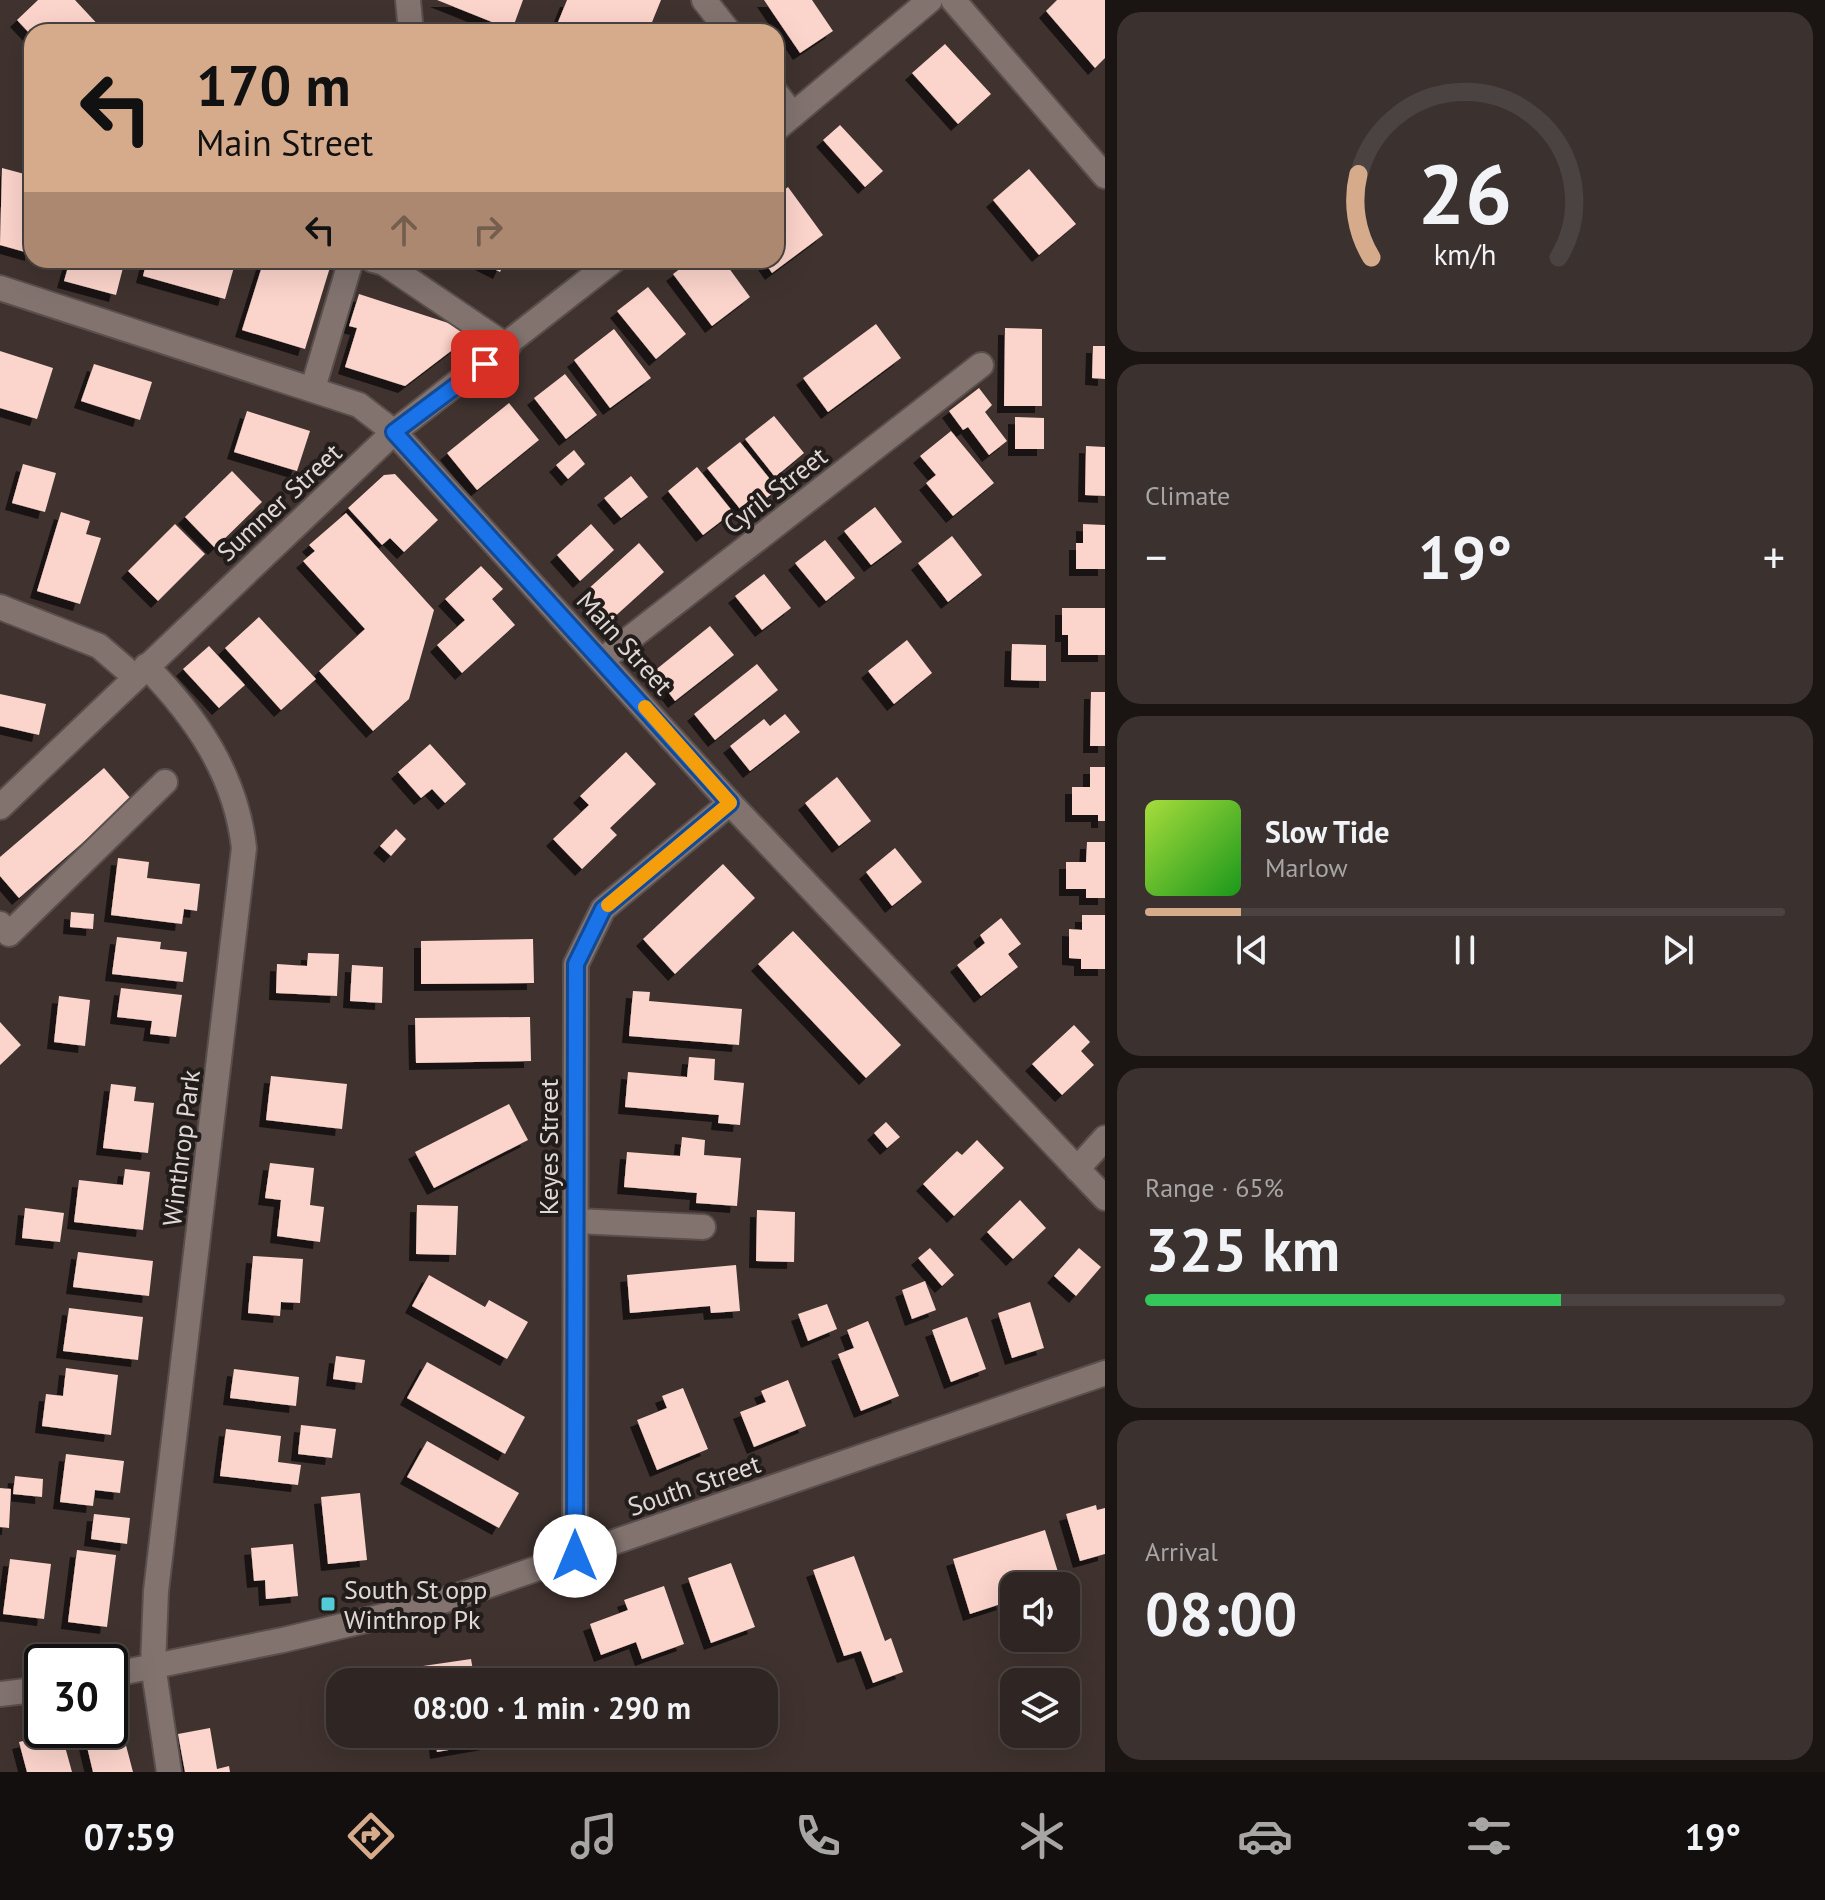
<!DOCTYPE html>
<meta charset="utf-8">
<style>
:root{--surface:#2f2623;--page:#3b3230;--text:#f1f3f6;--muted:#a7a5a6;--line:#4a4341;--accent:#d6ab8b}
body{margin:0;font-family:"PT Sans",sans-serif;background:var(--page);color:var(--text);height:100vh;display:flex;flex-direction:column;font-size:30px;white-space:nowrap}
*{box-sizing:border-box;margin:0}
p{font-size:26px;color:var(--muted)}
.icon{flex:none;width:44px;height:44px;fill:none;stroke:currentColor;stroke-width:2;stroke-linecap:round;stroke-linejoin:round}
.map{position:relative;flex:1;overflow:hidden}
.sheet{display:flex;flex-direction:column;gap:12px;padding:12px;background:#1a1513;width:720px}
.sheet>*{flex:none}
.hud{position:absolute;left:24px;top:24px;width:760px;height:244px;border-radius:24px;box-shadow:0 8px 32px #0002,0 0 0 2px var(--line);background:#d6ab8b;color:#111;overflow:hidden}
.fabs{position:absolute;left:1000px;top:1572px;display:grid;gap:16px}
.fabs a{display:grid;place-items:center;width:80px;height:80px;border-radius:16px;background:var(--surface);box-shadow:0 8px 32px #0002,0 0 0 2px var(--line);font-size:40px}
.speed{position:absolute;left:24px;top:1644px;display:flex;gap:16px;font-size:40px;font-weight:700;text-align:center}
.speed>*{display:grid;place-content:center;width:104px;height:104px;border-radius:50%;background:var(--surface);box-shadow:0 8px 32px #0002,0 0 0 2px var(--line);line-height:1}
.speed .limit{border:4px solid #111;border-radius:12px;background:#fff;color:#111}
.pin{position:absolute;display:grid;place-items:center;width:68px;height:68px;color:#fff;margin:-34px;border-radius:16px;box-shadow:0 4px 12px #0006}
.me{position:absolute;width:88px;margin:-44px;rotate:0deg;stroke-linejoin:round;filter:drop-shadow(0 0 6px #0008)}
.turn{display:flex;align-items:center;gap:28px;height:168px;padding:0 40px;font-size:36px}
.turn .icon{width:104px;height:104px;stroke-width:2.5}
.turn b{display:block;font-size:56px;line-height:68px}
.lanes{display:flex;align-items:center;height:76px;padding:0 40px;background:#0003;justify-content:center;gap:40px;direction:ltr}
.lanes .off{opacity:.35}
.big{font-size:60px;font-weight:700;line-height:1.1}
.sheet .tile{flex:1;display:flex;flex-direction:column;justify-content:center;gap:12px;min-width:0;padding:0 28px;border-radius:24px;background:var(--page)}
.sheet .dial{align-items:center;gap:0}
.dial svg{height:208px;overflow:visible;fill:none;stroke:var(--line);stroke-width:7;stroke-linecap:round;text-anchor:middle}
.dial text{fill:var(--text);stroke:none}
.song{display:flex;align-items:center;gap:24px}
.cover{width:96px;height:96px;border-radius:12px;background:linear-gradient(135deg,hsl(80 70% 55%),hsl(120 70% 35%))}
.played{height:8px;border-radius:4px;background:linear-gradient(90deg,var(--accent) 15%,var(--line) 15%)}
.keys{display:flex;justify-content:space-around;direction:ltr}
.heat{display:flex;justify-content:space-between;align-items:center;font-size:44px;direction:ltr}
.charge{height:12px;border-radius:6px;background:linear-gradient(90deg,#34c759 65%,var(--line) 0)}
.trip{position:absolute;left:326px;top:1668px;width:452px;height:80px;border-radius:24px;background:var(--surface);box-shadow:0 8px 32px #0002,0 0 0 2px var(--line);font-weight:700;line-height:80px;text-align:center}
.menu{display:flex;height:128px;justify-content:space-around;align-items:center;background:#130f0e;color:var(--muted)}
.menu .icon{width:56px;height:56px}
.menu .active{color:var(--accent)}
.menu b{font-size:36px;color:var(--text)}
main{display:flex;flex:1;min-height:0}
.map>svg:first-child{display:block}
.building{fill:#fbd4cb;filter:url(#shadow)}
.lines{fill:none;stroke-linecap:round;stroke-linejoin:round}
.minor-casing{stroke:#5a4f4c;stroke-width:28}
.minor{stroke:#82736f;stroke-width:24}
.route-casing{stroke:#114b97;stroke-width:20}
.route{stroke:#1a73e8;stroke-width:14}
.slow{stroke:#f59e0b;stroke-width:14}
.poi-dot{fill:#52cbd7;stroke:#221c1a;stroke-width:3}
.labels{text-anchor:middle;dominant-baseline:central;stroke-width:8;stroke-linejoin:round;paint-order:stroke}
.street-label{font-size:26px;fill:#e0d8d6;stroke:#221c1a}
.poi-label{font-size:26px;fill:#e0d8d6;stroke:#221c1a;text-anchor:start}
</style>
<main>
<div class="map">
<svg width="1105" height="1772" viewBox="0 0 1105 1772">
<defs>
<filter id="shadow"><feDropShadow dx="-7" dy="7" stdDeviation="0" flood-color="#0009"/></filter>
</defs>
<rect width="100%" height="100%" fill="#3f322f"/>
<g class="building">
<path d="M38 0H75L103 30 32 32V36L17 20Z"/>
<path d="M437 0H523L512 30Z"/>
<path d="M567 0H661L648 32H554Z"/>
<path d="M764 0H812L833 31 800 53Z"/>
<path d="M1057 0H1105V58L1095 68 1046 11Z"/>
<path d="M945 44 991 94 958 124 912 73Z"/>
<path d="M840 125 883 171 865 187 823 140Z"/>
<path d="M2 168 32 176V254L0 245Z"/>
<path d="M1029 169 1076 224 1039 255 993 200Z"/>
<path d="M788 187 823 235 772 273 763 260H776V196Z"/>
<path d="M70 260H125L116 295 64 281Z"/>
<path d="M147 260H236L225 299 143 276Z"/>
<path d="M264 260H318L331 264 305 349 242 330Z"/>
<path d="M476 260H506L500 272Z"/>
<path d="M692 260H723L750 297 712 326 673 274Z"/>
<path d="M648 287 686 334 656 359 617 311Z"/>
<path d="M359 294 476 332 405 386 345 367 357 328 349 326Z"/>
<path d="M876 324 901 358 828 412 803 378Z"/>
<path d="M1005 328 1042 329V406H1004Z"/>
<path d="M614 329 651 378 610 408 574 360Z"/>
<path d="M1093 346H1105V379L1092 378Z"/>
<path d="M0 351 53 368 37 419 0 408Z"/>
<path d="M94 364 152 382 140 420 81 401Z"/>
<path d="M565 374 597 415 566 439 534 398Z"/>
<path d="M979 388 992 405 985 412 1007 441 989 455 968 427 963 430 949 411Z"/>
<path d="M509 403 539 440 477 490 447 453Z"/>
<path d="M247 411 310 431 297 471 234 452Z"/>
<path d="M774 416 804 453 775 477 745 439Z"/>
<path d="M1015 417 1044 418V449H1015Z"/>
<path d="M951 431 994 483 953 516 926 483 936 475 920 456Z"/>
<path d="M740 442 778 489 745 515 707 468Z"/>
<path d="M1086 446 1105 447V496L1085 495Z"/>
<path d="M574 450 585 464 568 479 556 465Z"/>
<path d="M23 464 56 473 45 512 12 503Z"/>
<path d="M697 467 733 512 703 535 668 491Z"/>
<path d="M232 471 262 502 215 548 185 517Z"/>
<path d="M395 474 438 520 404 552 390 538 382 545 348 508 384 475Z"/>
<path d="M631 476 648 497 621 518 604 498Z"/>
<path d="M875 507 902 542 871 565 844 531Z"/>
<path d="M61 512 90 521 86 534 101 538 80 604 37 591Z"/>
<path d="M346 513 434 610 409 699 373 731 319 671 365 629 303 561 315 551 309 545Z"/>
<path d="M175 524 205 554 158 601 128 571Z"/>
<path d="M591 524 614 550 580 581 557 555Z"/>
<path d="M1083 524 1105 525V569H1076V543H1083Z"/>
<path d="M952 536 982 575 948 602 918 563Z"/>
<path d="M825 540 855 578 826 601 795 563Z"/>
<path d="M639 543 664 572 612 619 586 591Z"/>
<path d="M481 566 503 589 492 599 515 625 462 673 437 645 465 620 445 599Z"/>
<path d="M764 574 791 608 762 630 735 596Z"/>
<path d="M1062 608H1105V655H1068V635H1062Z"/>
<path d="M259 617 316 679 281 710 225 648Z"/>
<path d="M710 626 734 655 675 701 653 672Z"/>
<path d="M907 640 932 673 894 704 868 671Z"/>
<path d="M1012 644 1046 645V681L1011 680Z"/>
<path d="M209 646 245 685 219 708 183 669Z"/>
<path d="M757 664 778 690 715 740 694 714Z"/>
<path d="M1091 692H1105V746H1090Z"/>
<path d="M0 694 46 704 39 735 0 726Z"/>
<path d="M785 714 800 732 750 771 730 746 764 719 770 726Z"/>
<path d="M430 744 466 784 445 803 432 789 421 798 398 772Z"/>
<path d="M626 752 656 784 610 828 617 835 582 869 553 839 589 805 580 796Z"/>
<path d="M1090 767H1105V821H1098V815H1072V787H1090Z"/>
<path d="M104 768 132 800 19 898 0 876V857Z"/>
<path d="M837 777 871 821 839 846 805 803Z"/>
<path d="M396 829 406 839 391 856 380 846Z"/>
<path d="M1087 842H1105V898H1086V889H1066V862H1086Z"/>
<path d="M895 848 922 882 892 906 866 872Z"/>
<path d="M118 858 149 862 147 878 200 884 197 911 184 909 182 924 111 915Z"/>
<path d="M723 864 755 898 675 974 643 939Z"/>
<path d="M71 912 94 914 93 929 70 927Z"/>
<path d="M1082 915H1105V969H1081V959L1069 958V929L1082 930Z"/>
<path d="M1001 918 1021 944 1008 954 1018 967 981 996 957 965 985 943 980 935Z"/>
<path d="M793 931 901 1045 866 1078 758 964Z"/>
<path d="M117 937 161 942 160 949 187 952 183 982 112 974Z"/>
<path d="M533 939 534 983 421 984V941Z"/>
<path d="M308 953 339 954 337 996 276 993 277 964 307 966Z"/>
<path d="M352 965 383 967 382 1003 350 1001Z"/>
<path d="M121 988 182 995 176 1037 150 1034 152 1021 117 1017Z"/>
<path d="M633 991 650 992 649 1001 742 1009 739 1045 629 1036Z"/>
<path d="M59 996 90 1000 85 1046 54 1042Z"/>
<path d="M530 1017 531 1061 416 1063 415 1018Z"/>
<path d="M0 1022 21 1045 0 1065Z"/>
<path d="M1074 1025 1090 1042 1081 1051 1094 1065 1062 1095 1032 1064Z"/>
<path d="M689 1057 715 1059 714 1080 744 1083 740 1125 718 1123 719 1115 625 1107 628 1072 687 1077Z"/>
<path d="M271 1076 347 1084 342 1129 266 1120Z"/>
<path d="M111 1084 136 1087 134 1101 154 1103 148 1153 103 1148Z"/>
<path d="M509 1104 528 1140 434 1188 415 1152Z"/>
<path d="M886 1122 900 1137 887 1148 874 1133Z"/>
<path d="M682 1137 705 1140 704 1155 741 1158 737 1206 696 1203 697 1193 624 1187 627 1152 680 1156Z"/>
<path d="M977 1140 1004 1168 954 1216 923 1184 957 1151 962 1155Z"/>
<path d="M270 1163 314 1168 310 1205 324 1207 320 1242 277 1236 281 1200 265 1198Z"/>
<path d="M125 1169 150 1172 143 1230 74 1222 79 1180 123 1185Z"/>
<path d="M1020 1200 1046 1228 1013 1259 987 1232Z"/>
<path d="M417 1205 458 1206 456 1255 416 1254Z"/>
<path d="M25 1208 64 1213 60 1242 22 1238Z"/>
<path d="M757 1210 795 1212 794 1262 756 1261Z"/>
<path d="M930 1248 954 1275 942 1286 918 1258Z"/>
<path d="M1079 1248 1101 1267 1076 1296 1054 1276Z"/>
<path d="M78 1252 153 1261 149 1296 73 1287Z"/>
<path d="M253 1256 303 1259 300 1303 281 1302 280 1316 248 1313Z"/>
<path d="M736 1265 740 1311 711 1313 710 1306 630 1313 627 1275Z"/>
<path d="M429 1275 485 1307 489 1300 528 1322 507 1359 412 1306Z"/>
<path d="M925 1281 936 1310 912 1319 902 1290Z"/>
<path d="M1030 1302 1044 1348 1012 1358 998 1313Z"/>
<path d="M827 1304 837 1329 808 1341 798 1314Z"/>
<path d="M69 1308 143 1317 138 1360 63 1351Z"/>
<path d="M967 1317 986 1369 951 1382 932 1330Z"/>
<path d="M868 1321 899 1396 861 1411 838 1354 854 1348 847 1330Z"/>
<path d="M336 1356 365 1360 362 1383 333 1379Z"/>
<path d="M427 1362 525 1417 505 1454 407 1398Z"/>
<path d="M66 1368 118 1375 111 1435 42 1426 46 1394 63 1396Z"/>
<path d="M234 1369 299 1377 296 1406 230 1398Z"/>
<path d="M788 1380 806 1426 754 1447 740 1412 766 1402 761 1391Z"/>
<path d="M683 1388 708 1449 657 1470 637 1420 667 1408 662 1396Z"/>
<path d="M301 1425 336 1429 332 1458 298 1454Z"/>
<path d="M226 1429 281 1436 278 1462 301 1465 298 1485 220 1476Z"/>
<path d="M427 1441 519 1493 499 1528 407 1477Z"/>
<path d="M66 1454 124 1461 120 1493 95 1490 93 1506 60 1502Z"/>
<path d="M15 1476 43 1479 42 1497 13 1494Z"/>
<path d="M0 1488 11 1489 9 1528 0 1527Z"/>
<path d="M360 1493 367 1560 328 1564 321 1497Z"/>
<path d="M1096 1505 1097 1510 1105 1508V1554L1080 1561 1066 1514Z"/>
<path d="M94 1514 130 1518 127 1544 91 1539Z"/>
<path d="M1045 1530 1058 1572 1000 1590 1004 1603 970 1614 953 1559Z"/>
<path d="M293 1544 298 1596 266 1599 265 1580 254 1581 251 1548Z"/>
<path d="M77 1550 116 1555 107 1627 68 1622Z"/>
<path d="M854 1556 885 1641 891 1638 903 1672 873 1683 861 1651 844 1656 813 1570Z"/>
<path d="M10 1559 51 1564 44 1619 3 1614Z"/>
<path d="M731 1563 755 1627 711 1643 688 1578Z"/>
<path d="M664 1586 684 1644 642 1659 636 1642 601 1655 590 1624 628 1610 624 1600Z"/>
<path d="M471 1659 475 1682H426L423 1666Z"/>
<path d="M118 1715 133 1772H93L83 1730H110V1717Z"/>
<path d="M210 1728 217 1769 229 1766 230 1772H185L178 1734Z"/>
<path d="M435 1734H493L494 1742 437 1752Z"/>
<path d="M39 1737 42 1748 64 1743 72 1772H27L19 1742Z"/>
</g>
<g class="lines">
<defs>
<g id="minor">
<path d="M408 0 411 32"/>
<path d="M704 0 729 32"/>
<path d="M953 0 1105 176"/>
<path d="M776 93 793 115"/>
<path d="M776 129 930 0"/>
<path d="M373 260 384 263 508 347"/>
<path d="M0 288 359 405 394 432 730 803 1105 1198"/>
<path d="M313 388 351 260"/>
<path d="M0 607 99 646 135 677"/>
<path d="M602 660 981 365"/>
<path d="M146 666C196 717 236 775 244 848L156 1591 153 1665 169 1772"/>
<path d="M0 807 394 432 614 260"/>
<path d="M0 924 9 934 165 782"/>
<path d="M1077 1169 1105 1138"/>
<path d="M576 1221 703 1227"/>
<path d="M575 1556 576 964 603 909 730 803"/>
<path d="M110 1675 283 1640 434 1604 1105 1373"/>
<path d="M0 1694 42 1689"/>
</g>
</defs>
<use href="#minor" class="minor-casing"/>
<use href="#minor" class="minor"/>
</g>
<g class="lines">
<defs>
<path id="route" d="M485 364 394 432 730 803 603 909 576 964 575 1556"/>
</defs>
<use href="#route" class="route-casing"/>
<use href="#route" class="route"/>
<path class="slow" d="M608 905 730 803 645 707"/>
</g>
<rect class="poi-dot" x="320" y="1596" width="16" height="16" rx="4"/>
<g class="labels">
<g class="street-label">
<text transform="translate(775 490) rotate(-38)">Cyril Street</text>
<text transform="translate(279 502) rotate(-43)">Sumner Street</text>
<text transform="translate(625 643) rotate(48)">Main Street</text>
<text transform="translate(548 1147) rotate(-90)">Keyes Street</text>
<text transform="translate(181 1148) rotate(-83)">Winthrop Park</text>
<text transform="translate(694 1485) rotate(-19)">South Street</text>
</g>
<g class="poi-label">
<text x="344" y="1589">South St opp<tspan x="344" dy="30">Winthrop Pk</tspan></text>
</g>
</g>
</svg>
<div class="fabs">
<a><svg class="icon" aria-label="sound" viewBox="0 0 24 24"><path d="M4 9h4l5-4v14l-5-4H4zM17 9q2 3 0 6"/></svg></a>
<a><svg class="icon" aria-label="layers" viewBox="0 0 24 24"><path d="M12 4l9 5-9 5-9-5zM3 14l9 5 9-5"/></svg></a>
</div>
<div class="speed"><div class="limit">30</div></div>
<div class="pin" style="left:485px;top:364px;background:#d93025"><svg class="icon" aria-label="arrive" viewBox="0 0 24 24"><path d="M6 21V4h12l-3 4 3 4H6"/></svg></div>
<svg class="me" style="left:575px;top:1556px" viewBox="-20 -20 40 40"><circle r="19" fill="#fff"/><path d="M0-13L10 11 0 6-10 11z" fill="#1a73e8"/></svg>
<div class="trip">08:00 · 1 min · 290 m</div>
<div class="hud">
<div class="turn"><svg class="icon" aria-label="left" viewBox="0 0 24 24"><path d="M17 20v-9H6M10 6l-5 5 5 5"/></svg><div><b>170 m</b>Main Street</div></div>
<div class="lanes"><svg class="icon" aria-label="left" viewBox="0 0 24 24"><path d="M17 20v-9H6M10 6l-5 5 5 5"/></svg><svg class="icon off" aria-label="ahead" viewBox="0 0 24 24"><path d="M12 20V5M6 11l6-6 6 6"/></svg><svg class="icon off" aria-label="right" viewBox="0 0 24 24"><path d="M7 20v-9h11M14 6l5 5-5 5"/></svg></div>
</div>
</div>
<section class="sheet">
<div class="tile dial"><svg viewBox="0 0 100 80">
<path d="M14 69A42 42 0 1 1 86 69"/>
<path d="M14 69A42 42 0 0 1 9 37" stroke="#d6ab8b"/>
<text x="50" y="56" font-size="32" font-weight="700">26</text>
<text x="50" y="72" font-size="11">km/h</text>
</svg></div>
<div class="tile"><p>Climate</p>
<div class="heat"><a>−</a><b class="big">19°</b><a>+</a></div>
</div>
<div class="tile">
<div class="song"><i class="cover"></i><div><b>Slow Tide</b><p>Marlow</p></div></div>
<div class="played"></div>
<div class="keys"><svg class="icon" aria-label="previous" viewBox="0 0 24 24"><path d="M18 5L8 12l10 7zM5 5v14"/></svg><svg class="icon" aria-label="pause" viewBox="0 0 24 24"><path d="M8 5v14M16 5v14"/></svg><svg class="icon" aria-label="next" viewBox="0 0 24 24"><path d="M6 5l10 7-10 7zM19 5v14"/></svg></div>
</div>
<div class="tile"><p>Range · 65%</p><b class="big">325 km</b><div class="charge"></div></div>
<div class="tile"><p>Arrival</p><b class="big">08:00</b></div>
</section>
</main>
<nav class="menu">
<b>07:59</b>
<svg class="icon active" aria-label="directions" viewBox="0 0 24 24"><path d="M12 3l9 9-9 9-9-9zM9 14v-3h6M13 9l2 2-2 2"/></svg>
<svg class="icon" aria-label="music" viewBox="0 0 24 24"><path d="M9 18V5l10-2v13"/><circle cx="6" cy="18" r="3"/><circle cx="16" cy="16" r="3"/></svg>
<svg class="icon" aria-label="phone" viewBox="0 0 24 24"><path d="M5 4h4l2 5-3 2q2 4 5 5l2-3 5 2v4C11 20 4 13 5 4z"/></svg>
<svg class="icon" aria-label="climate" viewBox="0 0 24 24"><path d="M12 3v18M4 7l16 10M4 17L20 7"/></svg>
<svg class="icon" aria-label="car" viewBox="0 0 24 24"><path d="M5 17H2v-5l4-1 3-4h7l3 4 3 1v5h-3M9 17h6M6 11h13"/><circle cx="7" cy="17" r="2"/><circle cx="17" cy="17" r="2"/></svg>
<svg class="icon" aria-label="filters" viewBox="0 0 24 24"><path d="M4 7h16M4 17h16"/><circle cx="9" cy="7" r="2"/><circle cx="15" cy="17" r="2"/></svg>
<b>19°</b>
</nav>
